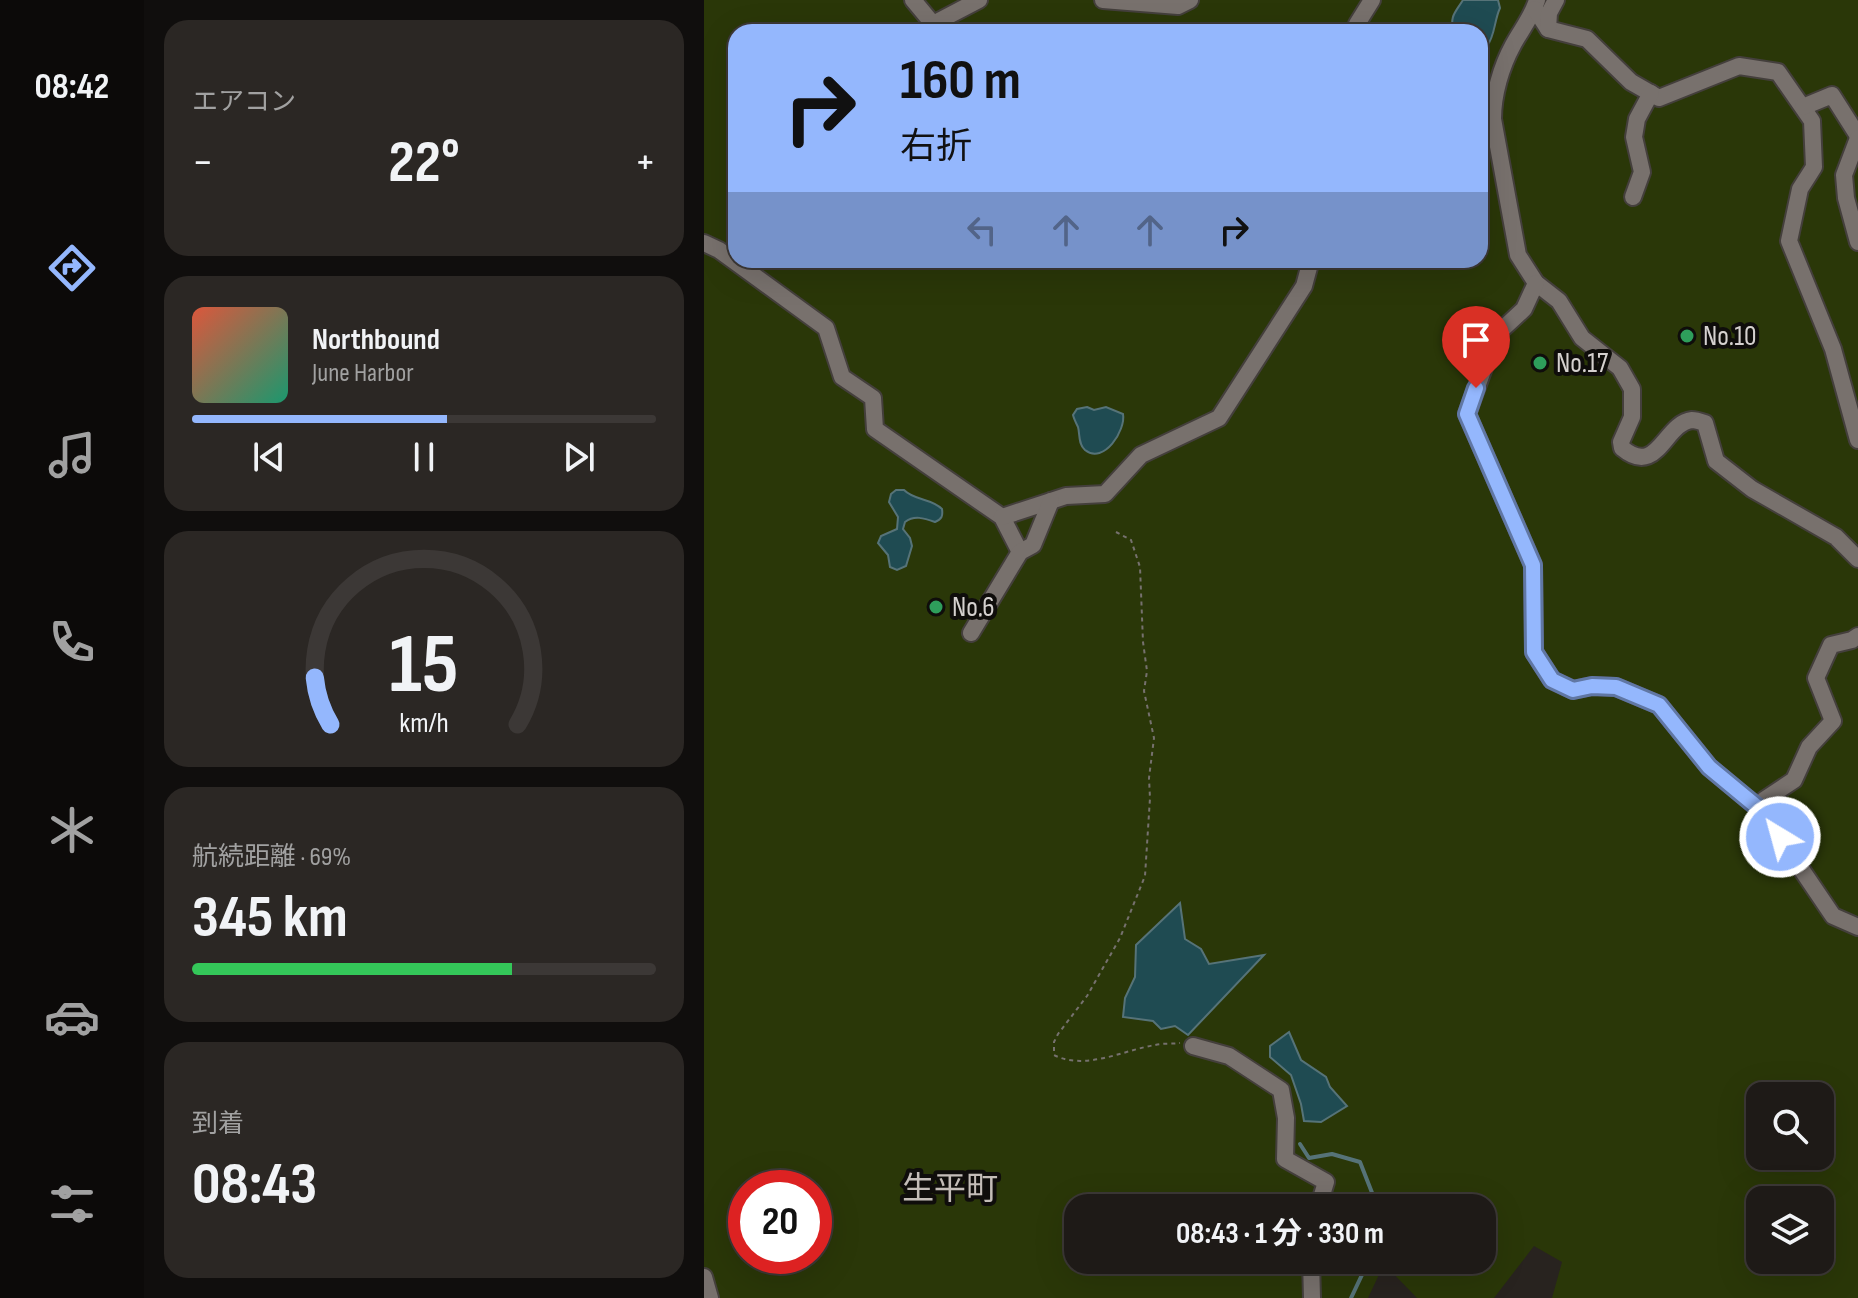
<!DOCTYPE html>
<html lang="ja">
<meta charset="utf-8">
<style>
:root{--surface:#1e1a17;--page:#2b2724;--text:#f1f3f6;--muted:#a1a1a1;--line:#3c3836;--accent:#94b7fd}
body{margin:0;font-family:"Sofia Sans Condensed","Noto Sans JP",sans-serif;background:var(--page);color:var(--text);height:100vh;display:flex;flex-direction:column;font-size:30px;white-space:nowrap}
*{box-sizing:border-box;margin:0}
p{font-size:26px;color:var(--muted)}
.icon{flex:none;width:44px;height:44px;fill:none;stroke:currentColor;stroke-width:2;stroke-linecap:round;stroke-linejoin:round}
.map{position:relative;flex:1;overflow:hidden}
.drawer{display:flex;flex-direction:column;gap:20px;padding:20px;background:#100e0d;width:560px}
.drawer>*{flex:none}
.hud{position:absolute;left:24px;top:24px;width:760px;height:244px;border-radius:24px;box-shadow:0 8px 32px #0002,0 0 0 2px var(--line);background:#94b7fd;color:#111;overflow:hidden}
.fabs{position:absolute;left:1042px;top:1082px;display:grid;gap:16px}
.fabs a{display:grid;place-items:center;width:88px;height:88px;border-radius:16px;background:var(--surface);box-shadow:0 8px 32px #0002,0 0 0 2px var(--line);font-size:40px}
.speed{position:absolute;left:24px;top:1170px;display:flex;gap:16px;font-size:40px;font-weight:700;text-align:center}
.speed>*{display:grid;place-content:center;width:104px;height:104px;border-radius:50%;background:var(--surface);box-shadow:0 8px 32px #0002,0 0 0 2px var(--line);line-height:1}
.speed .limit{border:12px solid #d22;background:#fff;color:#111}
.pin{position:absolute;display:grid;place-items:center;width:68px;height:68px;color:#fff;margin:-82px -34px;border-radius:50% 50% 50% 0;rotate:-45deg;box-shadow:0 0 8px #0007}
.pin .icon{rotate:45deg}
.me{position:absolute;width:88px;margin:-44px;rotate:323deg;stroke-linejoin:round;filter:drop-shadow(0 0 6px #0008)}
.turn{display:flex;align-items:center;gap:28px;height:168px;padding:0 40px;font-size:36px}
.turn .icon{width:104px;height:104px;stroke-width:2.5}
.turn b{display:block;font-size:56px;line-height:68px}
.lanes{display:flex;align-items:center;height:76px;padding:0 40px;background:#0003;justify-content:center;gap:40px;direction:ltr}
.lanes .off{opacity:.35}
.big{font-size:60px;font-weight:700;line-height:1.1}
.drawer .card{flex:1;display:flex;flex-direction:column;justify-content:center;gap:12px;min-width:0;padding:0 28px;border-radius:24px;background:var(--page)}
.drawer .dial{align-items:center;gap:0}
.dial svg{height:208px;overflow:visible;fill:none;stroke:var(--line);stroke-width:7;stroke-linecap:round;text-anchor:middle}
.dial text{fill:var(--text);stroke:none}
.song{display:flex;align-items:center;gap:24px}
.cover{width:96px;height:96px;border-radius:12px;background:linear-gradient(135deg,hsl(10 70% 55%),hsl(160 70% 35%))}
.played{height:8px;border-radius:4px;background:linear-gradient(90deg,var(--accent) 55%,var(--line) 55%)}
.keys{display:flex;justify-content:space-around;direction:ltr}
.heat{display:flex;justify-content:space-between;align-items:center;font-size:44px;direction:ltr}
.charge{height:12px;border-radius:6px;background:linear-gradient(90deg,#34c759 69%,var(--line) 0)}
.trip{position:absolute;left:360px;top:1194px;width:432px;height:80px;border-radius:24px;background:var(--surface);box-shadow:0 8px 32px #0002,0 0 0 2px var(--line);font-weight:700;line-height:80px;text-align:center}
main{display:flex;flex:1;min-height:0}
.tab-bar{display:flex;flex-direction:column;width:144px;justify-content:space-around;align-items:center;background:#0c0a09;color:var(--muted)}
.tab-bar .icon{width:56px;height:56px}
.tab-bar .active{color:var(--accent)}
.tab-bar b{font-size:36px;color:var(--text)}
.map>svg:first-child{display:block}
.green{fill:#2a3708;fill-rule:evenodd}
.water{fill:#1f4b52;stroke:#567378;stroke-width:2}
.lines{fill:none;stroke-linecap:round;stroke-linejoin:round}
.stream{stroke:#567378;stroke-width:4}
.minor-casing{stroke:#443f3c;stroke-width:20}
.path{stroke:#76716e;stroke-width:2;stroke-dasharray:4 4;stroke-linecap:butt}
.minor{stroke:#78716d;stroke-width:16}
.route-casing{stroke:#6077a4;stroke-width:20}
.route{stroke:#94b7fd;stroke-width:14}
.leisure-dot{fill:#2e9e5b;stroke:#0f0d0b;stroke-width:3}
.labels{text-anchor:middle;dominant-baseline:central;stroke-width:8;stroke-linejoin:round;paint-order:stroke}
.poi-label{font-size:28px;fill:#d5d1cf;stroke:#0f0d0b;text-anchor:start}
.quarter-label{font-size:32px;fill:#c4bdb8;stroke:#0f0d0b}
</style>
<main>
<nav class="tab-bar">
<b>08:42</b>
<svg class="icon active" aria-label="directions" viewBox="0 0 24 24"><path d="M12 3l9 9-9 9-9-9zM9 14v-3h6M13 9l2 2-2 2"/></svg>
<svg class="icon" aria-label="music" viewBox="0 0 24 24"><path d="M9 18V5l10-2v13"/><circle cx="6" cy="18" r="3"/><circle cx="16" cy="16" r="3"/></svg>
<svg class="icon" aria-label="phone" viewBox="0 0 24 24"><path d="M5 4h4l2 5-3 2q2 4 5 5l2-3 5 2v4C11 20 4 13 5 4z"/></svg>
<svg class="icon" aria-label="climate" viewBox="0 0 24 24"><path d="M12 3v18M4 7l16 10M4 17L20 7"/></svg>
<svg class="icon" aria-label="car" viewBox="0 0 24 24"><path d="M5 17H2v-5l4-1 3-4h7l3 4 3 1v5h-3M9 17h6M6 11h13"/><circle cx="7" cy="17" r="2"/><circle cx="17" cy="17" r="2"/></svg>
<svg class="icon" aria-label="filters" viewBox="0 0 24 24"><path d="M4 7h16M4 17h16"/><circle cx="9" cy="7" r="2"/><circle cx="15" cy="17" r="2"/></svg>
</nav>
<section class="drawer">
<div class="card"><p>エアコン</p>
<div class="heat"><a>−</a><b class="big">22°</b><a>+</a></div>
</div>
<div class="card">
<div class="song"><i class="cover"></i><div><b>Northbound</b><p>June Harbor</p></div></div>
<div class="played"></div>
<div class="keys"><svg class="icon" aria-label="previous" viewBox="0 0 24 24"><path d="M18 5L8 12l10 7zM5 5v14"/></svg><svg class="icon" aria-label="pause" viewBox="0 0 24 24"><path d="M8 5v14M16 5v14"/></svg><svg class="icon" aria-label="next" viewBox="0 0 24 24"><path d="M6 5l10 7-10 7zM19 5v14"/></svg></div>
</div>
<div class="card dial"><svg viewBox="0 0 100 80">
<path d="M14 69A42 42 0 1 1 86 69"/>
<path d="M14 69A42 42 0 0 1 8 51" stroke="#94b7fd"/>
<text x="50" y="56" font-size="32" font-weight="700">15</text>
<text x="50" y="72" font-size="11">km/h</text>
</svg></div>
<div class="card"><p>航続距離 · 69%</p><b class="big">345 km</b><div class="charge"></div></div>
<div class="card"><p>到着</p><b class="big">08:43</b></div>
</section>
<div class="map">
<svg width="1154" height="1298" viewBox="0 0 1154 1298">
<rect width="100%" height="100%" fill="#28231f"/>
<path class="green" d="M0 0H1154V1298H848L858 1262 830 1246 790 1298H713L680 1264 664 1298H0ZM32 32H776V260H32ZM1056 1096H1116V1156H1056ZM42 1188H110V1256H42ZM1056 1200H1116V1260H1056ZM374 1208H778V1260H374Z"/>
<g class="water">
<path d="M759 0H794L796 8C790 21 791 36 783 46L776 45V32H749C746 15 751 13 759 0Z"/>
<path d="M383 407 390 410 402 407 419 414C422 430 400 465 381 450 374 444 376 434 374 427 372 423 370 419 369 415L373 409Z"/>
<path d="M192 490H200C211 501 227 498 238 509 239 516 238 519 231 522 220 518 210 515 201 522L199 529 206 538 208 546 202 566 193 570 186 567 184 555 174 543 177 536 193 529 194 517 185 502 187 494Z"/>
<path d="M476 903 481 939 497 949 505 964 560 955 484 1035 471 1026 457 1029 449 1021 419 1017 421 998 431 977 432 945Z"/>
<path d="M585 1032 597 1060 622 1077 626 1087 643 1106 617 1122 600 1121 597 1104 587 1075 566 1057V1046Z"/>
</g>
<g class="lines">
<g class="stream">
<path d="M596 1144 605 1158 628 1154 656 1162 674 1208"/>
<path d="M647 1298 665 1260"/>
</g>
<defs>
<g id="minor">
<path d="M209 0 229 24 275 0"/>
<path d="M399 0 474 6 486 0"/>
<path d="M833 0C828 17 817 30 809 45 797 67 789 95 789 119L814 255 832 283 855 301 878 338 916 368 928 389V417L917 442 918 448C954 478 960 423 988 420 990 420 998 422 1001 423L1012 461 1048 489 1132 537 1154 559"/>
<path d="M831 9 844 29 883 39 927 82 955 98 1035 66 1074 72 1108 121 1110 167 1096 189 1085 241 1129 349 1154 440"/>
<path d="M844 29 845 13 852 0"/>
<path d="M653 32V24L668 0"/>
<path d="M1099 107 1128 95 1154 136"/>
<path d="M1154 138 1140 175 1142 198 1154 242"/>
<path d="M929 197 938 172 930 137 933 119 947 93"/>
<path d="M0 243 15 250 122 328 138 377 169 398 171 429 298 517 316 552"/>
<path d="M832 283 820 309 792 335 763 414 829 565 830 652 848 680 869 690 888 686 912 687 955 705 1005 767 1058 811 1129 916 1154 927"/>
<path d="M298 517 362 496 401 494 437 455 515 418 600 286 607 260"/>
<path d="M267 633 316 552 329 545 347 501"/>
<path d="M1058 811 1060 800 1090 780 1105 747 1129 721 1112 678 1127 645 1148 640 1154 636"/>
<path d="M489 1046 525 1056 577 1090 582 1118 581 1159 622 1182 614 1208"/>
<path d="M607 1260 608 1298"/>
<path d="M0 1277 6 1298"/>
</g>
</defs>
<use href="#minor" class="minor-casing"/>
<path class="path" d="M412 532 427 540 436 567 439 642 443 671 440 691 450 738 445 778 446 798 441 876 416 938 383 996 354 1034 350 1042V1055C381 1071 420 1050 451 1045 459 1043 468 1044 476 1043"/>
<use href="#minor" class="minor"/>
</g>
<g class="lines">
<defs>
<path id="route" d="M772 388 763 414 829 565 830 652 848 680 869 690 888 686 912 687 955 705 1005 767 1058 811 1076 837"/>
</defs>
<use href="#route" class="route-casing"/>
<use href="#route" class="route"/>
</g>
<g class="leisure-dot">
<circle cx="983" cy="336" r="8"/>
<circle cx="836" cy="363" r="8"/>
<circle cx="232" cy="607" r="8"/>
</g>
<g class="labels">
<g class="poi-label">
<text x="999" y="336">No.10</text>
<text x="852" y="363">No.17</text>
<text x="248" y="607">No.6</text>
</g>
<g class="quarter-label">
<text x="246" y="1189">生平町</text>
</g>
</g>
</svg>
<div class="fabs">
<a><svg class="icon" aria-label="search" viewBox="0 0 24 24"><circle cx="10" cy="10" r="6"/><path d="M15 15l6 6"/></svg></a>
<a><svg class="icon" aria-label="layers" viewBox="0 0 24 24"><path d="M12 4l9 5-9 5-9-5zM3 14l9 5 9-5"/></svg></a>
</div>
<div class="speed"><div class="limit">20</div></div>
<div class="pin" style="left:772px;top:388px;background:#d93025"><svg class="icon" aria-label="arrive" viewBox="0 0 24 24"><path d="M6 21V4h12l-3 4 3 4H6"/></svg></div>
<svg class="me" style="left:1076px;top:837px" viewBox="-20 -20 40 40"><circle r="17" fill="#94b7fd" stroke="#fff" stroke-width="3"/><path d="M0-11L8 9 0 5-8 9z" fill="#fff"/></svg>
<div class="trip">08:43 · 1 分 · 330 m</div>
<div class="hud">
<div class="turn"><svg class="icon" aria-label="right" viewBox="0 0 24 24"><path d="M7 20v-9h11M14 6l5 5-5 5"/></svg><div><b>160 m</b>右折</div></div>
<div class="lanes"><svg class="icon off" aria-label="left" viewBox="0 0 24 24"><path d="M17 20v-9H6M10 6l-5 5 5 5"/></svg><svg class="icon off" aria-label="ahead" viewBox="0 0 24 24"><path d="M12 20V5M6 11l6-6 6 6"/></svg><svg class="icon off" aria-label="ahead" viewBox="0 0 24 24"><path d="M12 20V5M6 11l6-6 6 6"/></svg><svg class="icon" aria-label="right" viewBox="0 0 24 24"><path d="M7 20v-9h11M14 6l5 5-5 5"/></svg></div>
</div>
</div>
</main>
